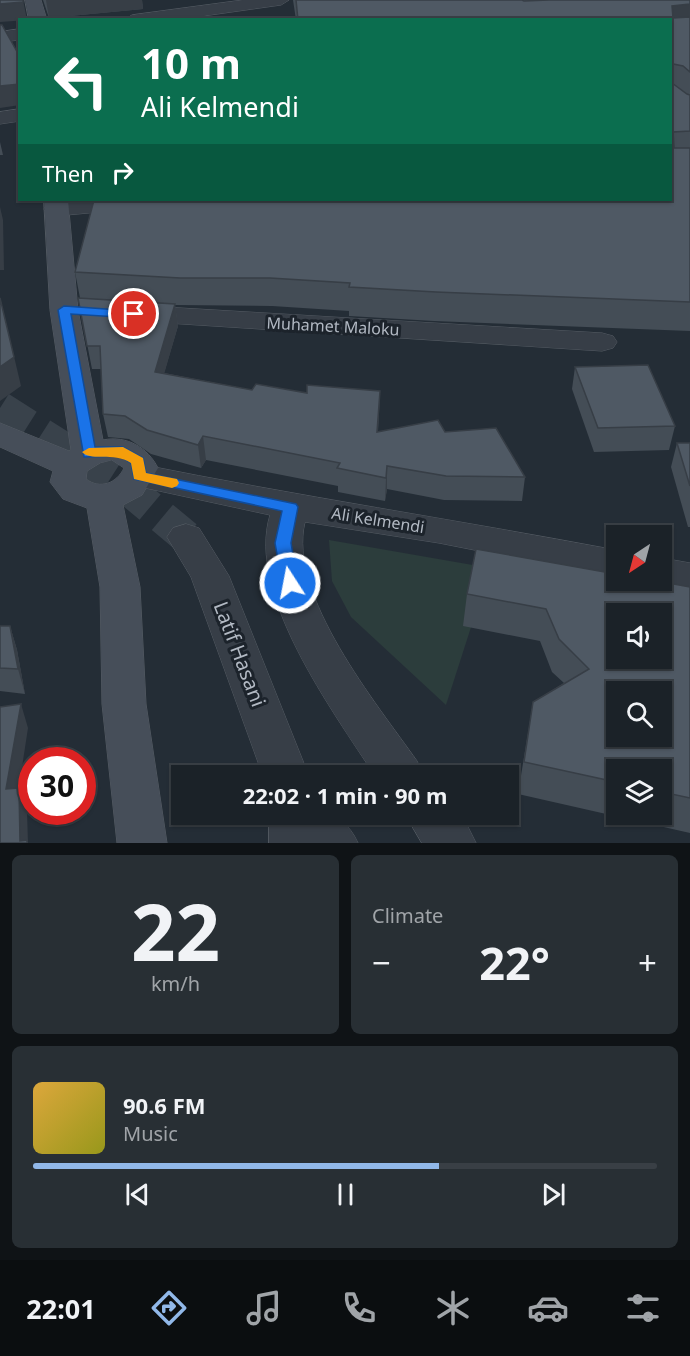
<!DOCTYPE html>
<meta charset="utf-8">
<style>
:root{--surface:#1b2228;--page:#282f34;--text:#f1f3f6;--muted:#a0a4a8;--line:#393f45;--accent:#91b8e9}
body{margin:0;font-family:"Noto Sans",sans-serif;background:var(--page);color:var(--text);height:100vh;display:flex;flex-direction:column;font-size:22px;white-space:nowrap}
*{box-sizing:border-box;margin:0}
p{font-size:20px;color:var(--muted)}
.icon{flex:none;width:33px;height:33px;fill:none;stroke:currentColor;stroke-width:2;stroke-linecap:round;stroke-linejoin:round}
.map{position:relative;height:843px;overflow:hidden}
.details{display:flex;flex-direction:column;gap:12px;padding:12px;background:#0f1316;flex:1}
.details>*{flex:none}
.guide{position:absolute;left:18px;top:18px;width:654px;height:183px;border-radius:0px;box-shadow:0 2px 4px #0004,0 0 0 2px var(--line);background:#0b6e4f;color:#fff;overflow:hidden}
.needle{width:39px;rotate:216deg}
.buttons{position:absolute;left:606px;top:525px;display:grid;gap:12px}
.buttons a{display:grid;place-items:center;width:66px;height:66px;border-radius:0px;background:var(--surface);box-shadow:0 2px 4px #0004,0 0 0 2px var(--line);font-size:30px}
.speed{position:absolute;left:18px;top:747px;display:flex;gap:12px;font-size:30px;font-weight:700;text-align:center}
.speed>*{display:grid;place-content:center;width:78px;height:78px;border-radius:50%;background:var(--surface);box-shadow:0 2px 4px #0004,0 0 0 2px var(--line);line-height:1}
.speed .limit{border:9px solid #d22;background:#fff;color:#111}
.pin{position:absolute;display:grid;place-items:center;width:51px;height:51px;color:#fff;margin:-26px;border:3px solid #fff;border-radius:50%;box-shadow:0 2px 6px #0007}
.me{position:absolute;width:66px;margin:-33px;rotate:349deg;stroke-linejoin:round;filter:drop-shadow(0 0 4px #0008)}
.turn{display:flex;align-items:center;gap:21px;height:126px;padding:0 24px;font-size:27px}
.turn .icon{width:78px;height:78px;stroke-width:2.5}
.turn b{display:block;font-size:42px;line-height:51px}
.then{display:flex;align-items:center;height:57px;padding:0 24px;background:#0003;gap:12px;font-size:22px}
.big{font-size:45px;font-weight:700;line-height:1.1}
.details .card{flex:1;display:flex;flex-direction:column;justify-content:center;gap:9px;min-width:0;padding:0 21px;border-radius:9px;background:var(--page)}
.details .dial{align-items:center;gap:0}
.dial b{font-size:78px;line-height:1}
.song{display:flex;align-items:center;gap:18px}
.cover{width:72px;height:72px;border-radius:9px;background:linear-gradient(135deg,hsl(40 70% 55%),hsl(60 70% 35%))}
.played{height:6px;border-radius:3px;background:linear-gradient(90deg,var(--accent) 65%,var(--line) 65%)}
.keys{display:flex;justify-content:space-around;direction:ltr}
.heat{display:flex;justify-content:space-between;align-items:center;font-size:33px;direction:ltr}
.details .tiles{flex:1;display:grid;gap:12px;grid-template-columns:1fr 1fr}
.card:last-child{grid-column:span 2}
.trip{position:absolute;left:171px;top:765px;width:348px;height:60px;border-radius:0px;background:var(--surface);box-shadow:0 2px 4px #0004,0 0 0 2px var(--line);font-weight:700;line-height:60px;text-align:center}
.tabs{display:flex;height:96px;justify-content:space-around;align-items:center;background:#0b0e10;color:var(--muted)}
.tabs .icon{width:42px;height:42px}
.tabs .on{color:var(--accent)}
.tabs b{font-size:27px;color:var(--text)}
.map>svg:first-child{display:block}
.green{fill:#2c3d3c}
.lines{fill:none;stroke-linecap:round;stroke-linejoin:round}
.street-tunnel{stroke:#39424b;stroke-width:33;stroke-dasharray:33 16;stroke-linecap:butt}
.street-casing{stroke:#555c64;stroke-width:1}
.secondary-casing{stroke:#555c64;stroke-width:1}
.street{fill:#373e47;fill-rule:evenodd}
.secondary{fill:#464e59;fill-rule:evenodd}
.wall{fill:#444d56;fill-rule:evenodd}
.shaded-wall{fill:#373e46}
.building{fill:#4f5964;stroke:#373e46;stroke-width:1.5;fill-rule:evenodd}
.route{fill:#1a73e8;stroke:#114b97;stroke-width:1.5}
.slow{fill:#f59e0b}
.labels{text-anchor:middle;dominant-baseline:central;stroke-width:6;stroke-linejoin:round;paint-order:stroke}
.street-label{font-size:16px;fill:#b2b9c3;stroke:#1c232b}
.near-street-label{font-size:20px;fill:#b2b9c3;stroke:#1c232b}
</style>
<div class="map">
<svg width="690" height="843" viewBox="0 0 690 843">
<rect width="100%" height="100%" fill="#242d36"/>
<path class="green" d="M329 540 490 568 446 705 351 617 332 581Z"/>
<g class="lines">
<path class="street-tunnel" d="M0 408 132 492 186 537"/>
<defs>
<g id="street">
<path d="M243 0H289L281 5 175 20H124L132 15Z"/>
<path d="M20 29V40L0 42V32Z"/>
<path d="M20 109V121L0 124V112Z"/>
<path d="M78 200H165L162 205 153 207 56 216 47 214 44 209 47 204Z"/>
<path d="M130 305 602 333 613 336 617 342 613 348 602 351 120 320 116 314 120 308Z"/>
<path d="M139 464C298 496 457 520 616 550V578L439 543 305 522C287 595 377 704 417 761L424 776H375C333 711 246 594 270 515L127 484 121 476 127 468Z"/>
<path d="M186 524 199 528 229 576 309 776H263L191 577 167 537 173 528Z"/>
<path d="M662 558 690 563V593L648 582 662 580Z"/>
<path d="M269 814C307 814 340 803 358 843H269Z"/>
<path d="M405 814H459L468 827 476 843H422Z"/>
</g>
<g id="secondary">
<path d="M25 0H41L47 20H29Z"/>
<path d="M44 200H68L78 310 103 440C127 435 148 448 158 468L142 495 123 505 140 587 146 704 167 843H117L102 704 100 587 87 508 63 499 50 482 53 471 0 447V423L69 451 71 450 50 310ZM112 460 124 468C117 483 100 490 86 479L87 471 100 463Z"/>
</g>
</defs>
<use href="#street" class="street-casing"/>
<use href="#secondary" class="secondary-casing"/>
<use href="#street" class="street"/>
<use href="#secondary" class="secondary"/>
</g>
<g class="wall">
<path d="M43 0H142L143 9 49 18Z"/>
<path d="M293 0H690V331L434 321 349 316V311L272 306 175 305 178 326 164 373 252 390 307 393 380 391 378 432H445L525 477 522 501 444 500 387 489 385 501 338 492V486L206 460 201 468 151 454 129 439 108 437 103 414 101 369H92L78 298H80L75 272 670 200V20H296Z"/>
<path d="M0 142 3 155H0Z"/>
<path d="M575 367 675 426 669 450 594 452 572 389Z"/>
<path d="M677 443H690V527H688L671 467Z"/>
<path d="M690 587V833L518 794 533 702 564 683 552 672 540 641 463 626 467 594ZM616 770H662V814H616Z"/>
<path d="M0 626H10L17 650 25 694 0 691Z"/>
</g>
<g class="shaded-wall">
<path d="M23 0 27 20 0 22V4Z"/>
<path d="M46 0H142L143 9 49 18Z"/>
<path d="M690 4V24L670 26 672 6Z"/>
<path d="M20 84V105L0 108V86Z"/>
<path d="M0 207 3 220 4 270H0Z"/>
<path d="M0 297 21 386 0 401Z"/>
<path d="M175 304 178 326 158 395 155 372Z"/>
<path d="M380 391 379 414 376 455 377 432Z"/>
<path d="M203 436 206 460 201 468 198 445Z"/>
<path d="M387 466V489L385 501 386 478Z"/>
<path d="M10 626 17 650 25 694 18 669Z"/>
<path d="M21 704 28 728 15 813 6 789Z"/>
<path d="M19 788 27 812 28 843H21L20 841Z"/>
</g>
<g class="building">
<path d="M0 0H23V2L0 4Z"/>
<path d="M296 0H522L524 1 549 0H690V4L672 6 673 18 690 17V72L683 66 673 64 672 83 687 94 690 95V131L673 132 674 148H690V302L436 292 349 287 350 283 270 278H180L75 272 94 200H670V20H298Z"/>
<path d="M0 25H2L20 57V84L0 86Z"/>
<path d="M0 298 14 357 0 367Z"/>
<path d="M78 298 175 304 155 372 252 390 256 384 307 393V385L380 391 377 432 438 420 445 432 496 428 525 477 446 476 387 466 386 478 337 468 340 463 203 436 198 445 147 430 125 416 103 414 100 346H87Z"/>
<path d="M648 365 675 426 598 428 575 367Z"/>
<path d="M677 443H690V486Z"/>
<path d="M476 549 616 574V580H652L690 587V798L662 792V770H616V782L524 762 533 702 589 669 559 639 546 609 467 594ZM616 614H662V658H616ZM616 692H662V736H616Z"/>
<path d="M0 626H10L18 669 0 668Z"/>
<path d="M21 704 6 789 19 788 20 841 27 840V843H0V707Z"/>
</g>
<path class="route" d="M64 306 134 311 140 314 134 318 71 314 95 447H123L143 458 146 473 296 504 298 507 291 543 298 583 296 587 290 589 282 583 275 543 282 511 134 479 131 463 120 456 84 457 58 310Z"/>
<path class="slow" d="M123 447 143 458 146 473 177 479 179 483 177 486 172 488 134 479 131 463C113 451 91 462 82 452L89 448Z"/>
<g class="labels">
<g class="street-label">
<text transform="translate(333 326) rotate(3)">Muhamet Maloku</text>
<text transform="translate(378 520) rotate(9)">Ali Kelmendi</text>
</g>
<g class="near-street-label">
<text transform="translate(240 654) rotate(69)">Latif Hasani</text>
</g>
</g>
</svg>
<div class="buttons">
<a><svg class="needle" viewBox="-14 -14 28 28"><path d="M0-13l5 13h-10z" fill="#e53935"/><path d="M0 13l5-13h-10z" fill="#a0a4a8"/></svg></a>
<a><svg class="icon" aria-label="sound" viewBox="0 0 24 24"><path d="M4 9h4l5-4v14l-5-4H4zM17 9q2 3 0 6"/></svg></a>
<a><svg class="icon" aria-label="search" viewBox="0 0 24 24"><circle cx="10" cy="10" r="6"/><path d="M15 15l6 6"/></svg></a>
<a><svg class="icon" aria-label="layers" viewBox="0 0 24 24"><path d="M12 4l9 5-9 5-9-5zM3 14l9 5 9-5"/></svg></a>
</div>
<div class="speed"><div class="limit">30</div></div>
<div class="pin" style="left:134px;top:314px;background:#d93025"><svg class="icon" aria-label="arrive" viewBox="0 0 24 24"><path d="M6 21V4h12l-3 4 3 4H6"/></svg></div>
<svg class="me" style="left:290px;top:583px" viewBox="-20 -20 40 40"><circle r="17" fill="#1a73e8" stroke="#fff" stroke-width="3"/><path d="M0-11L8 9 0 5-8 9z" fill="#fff"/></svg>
<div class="trip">22:02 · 1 min · 90 m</div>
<div class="guide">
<div class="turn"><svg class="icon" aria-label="left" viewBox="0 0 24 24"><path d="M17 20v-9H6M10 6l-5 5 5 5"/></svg><div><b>10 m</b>Ali Kelmendi</div></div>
<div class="then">Then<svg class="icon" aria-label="right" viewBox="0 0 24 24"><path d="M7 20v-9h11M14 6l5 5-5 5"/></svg></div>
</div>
</div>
<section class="details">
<div class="tiles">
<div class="card dial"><b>22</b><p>km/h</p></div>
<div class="card"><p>Climate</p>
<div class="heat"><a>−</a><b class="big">22°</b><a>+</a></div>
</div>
<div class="card">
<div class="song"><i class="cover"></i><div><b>90.6 FM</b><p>Music</p></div></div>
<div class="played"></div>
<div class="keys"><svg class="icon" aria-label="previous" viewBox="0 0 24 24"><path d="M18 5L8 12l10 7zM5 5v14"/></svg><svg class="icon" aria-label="pause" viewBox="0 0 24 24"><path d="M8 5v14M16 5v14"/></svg><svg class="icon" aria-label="next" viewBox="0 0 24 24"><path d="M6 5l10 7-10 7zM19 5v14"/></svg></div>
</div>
</div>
</section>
<nav class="tabs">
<b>22:01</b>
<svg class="icon on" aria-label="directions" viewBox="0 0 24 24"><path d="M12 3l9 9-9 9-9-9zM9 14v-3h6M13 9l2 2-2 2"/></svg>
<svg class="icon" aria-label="music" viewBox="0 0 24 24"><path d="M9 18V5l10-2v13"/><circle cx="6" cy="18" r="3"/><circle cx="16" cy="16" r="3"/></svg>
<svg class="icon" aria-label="phone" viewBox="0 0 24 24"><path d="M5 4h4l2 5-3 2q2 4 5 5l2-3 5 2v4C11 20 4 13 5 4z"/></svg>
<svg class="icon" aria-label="climate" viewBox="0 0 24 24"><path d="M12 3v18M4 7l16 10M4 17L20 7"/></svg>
<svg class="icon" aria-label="car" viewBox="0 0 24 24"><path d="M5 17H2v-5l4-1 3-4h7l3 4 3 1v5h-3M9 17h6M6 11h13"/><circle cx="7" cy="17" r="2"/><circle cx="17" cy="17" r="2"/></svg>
<svg class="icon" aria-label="filters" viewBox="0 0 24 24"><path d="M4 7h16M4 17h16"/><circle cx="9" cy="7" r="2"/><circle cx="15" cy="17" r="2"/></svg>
</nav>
